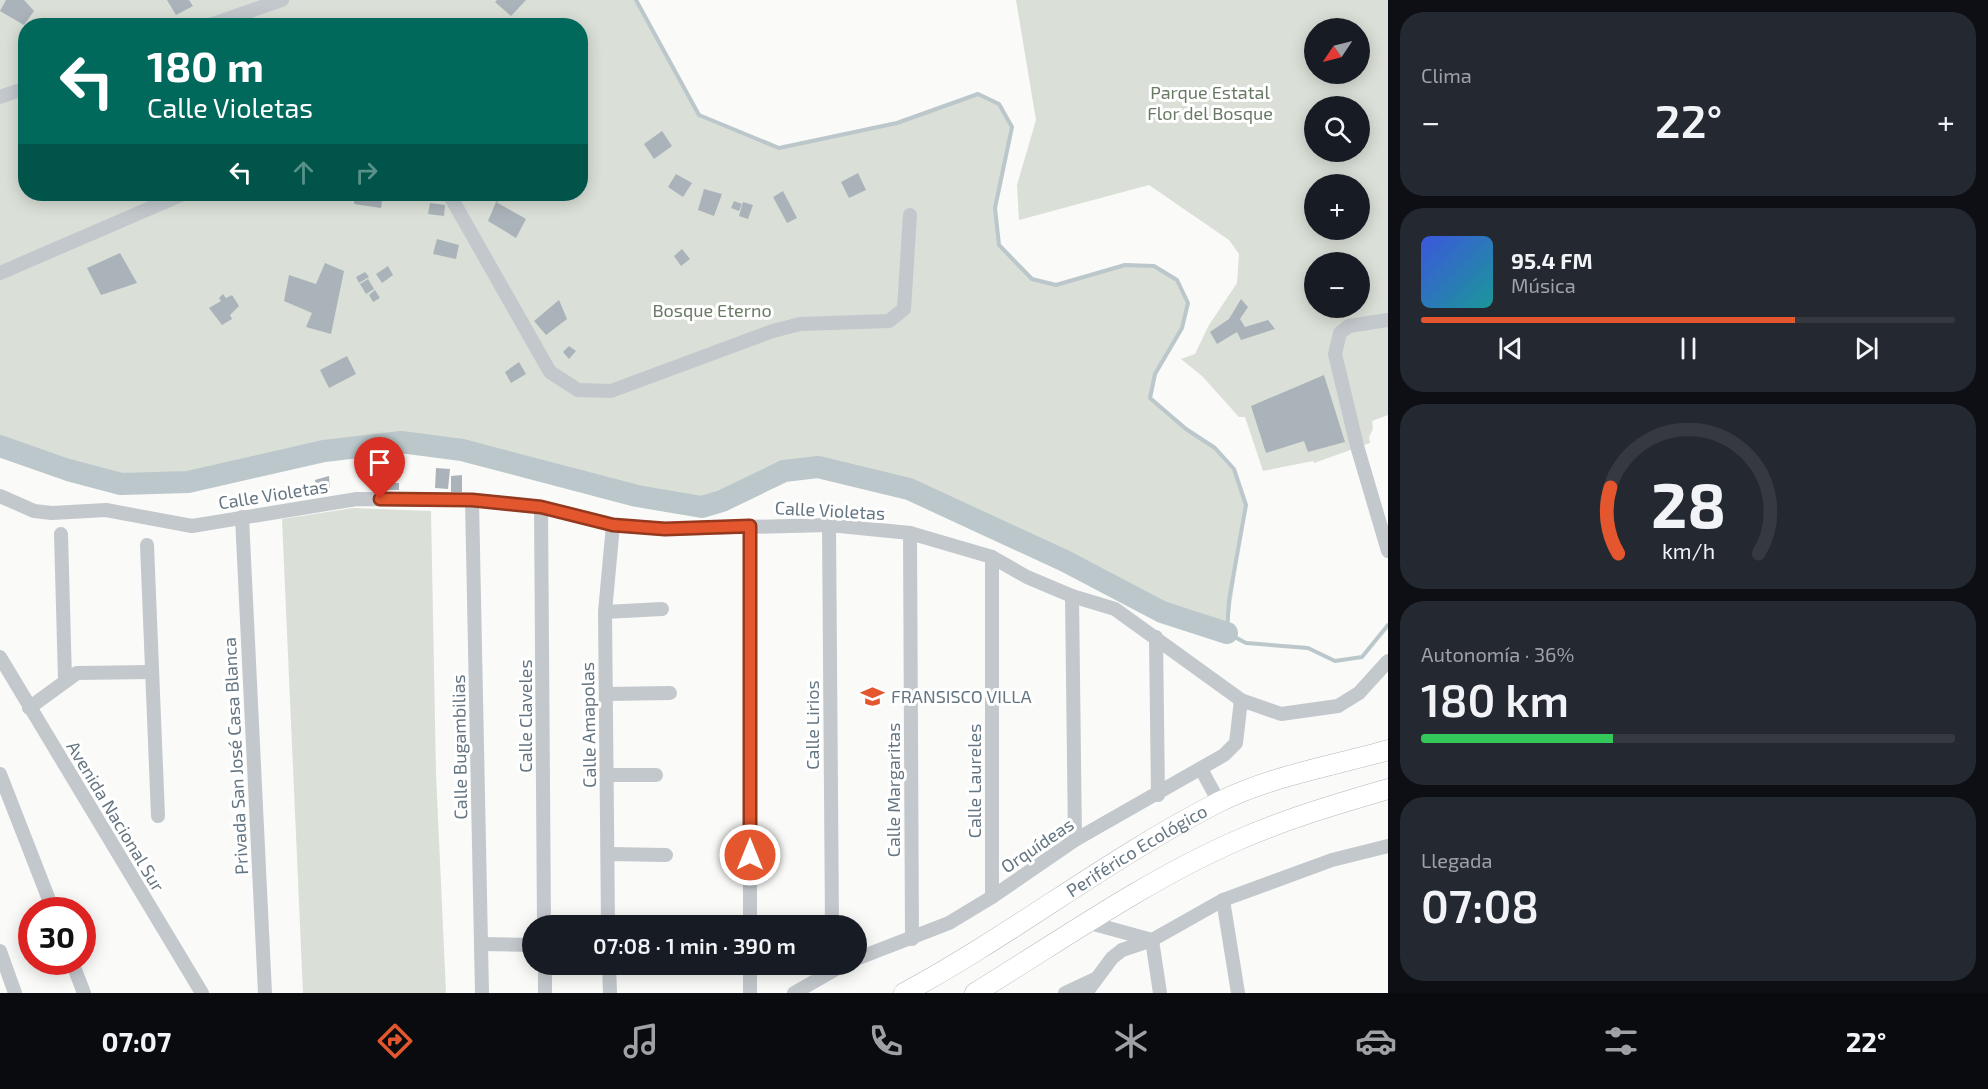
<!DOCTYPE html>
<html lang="es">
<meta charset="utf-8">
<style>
:root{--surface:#171b24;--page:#242831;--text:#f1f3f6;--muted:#9ea1a6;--line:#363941;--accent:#e4572e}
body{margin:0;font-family:"Exo 2",sans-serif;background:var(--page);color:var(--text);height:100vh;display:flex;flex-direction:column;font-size:22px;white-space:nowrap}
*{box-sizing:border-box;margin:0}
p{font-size:20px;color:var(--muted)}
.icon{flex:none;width:33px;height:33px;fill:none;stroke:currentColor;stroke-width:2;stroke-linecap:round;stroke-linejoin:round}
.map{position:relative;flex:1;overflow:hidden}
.drawer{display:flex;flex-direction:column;gap:12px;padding:12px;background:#0d0f14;width:600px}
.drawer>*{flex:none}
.guide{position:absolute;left:18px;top:18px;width:570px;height:183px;border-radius:24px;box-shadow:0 3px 15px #0003;background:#00695c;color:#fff;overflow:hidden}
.needle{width:39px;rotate:235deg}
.fabs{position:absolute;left:1304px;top:18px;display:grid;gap:12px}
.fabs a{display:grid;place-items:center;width:66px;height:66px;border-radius:50%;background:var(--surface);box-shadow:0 3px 15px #0003;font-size:30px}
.speed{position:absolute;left:18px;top:897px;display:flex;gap:12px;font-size:30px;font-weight:700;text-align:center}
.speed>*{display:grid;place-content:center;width:78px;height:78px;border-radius:50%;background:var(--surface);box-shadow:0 3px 15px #0003;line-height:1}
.speed .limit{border:9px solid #d22;background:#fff;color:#111}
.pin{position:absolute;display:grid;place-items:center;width:51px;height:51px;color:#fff;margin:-62px -26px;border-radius:50% 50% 50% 0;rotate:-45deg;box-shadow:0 0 6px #0007}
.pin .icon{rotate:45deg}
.me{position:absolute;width:66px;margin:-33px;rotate:0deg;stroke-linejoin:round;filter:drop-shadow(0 0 4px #0008)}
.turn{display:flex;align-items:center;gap:21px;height:126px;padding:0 30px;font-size:27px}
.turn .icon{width:78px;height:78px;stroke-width:2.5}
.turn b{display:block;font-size:42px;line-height:51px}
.lanes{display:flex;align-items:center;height:57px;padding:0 30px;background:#0003;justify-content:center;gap:30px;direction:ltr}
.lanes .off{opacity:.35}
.big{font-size:45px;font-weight:600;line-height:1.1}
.drawer .widget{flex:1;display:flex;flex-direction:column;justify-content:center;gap:9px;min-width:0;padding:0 21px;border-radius:24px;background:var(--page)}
.drawer .dial{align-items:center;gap:0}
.dial svg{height:156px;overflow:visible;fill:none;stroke:var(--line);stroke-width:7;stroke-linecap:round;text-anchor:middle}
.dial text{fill:var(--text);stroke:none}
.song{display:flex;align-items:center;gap:18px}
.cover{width:72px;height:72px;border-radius:9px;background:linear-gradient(135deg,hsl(230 70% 55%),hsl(180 70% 35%))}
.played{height:6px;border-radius:3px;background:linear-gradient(90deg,var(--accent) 70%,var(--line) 70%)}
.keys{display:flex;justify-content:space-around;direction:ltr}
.heat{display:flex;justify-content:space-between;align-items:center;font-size:33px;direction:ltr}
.charge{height:9px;border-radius:4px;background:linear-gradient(90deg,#34c759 36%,var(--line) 0)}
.trip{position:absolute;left:522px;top:915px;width:345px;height:60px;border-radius:30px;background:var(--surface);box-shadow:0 3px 15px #0003;font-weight:600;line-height:60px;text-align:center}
.menu{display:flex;height:96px;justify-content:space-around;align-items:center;background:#090b0e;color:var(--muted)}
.menu .icon{width:42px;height:42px}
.menu .selected{color:var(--accent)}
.menu b{font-size:27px;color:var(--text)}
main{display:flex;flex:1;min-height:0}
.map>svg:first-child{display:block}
.green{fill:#dadfd7;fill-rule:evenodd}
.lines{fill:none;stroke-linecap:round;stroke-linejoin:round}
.stream{stroke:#bbc7cb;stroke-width:4}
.river{stroke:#bbc7cb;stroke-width:22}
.building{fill:#aab3b9}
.highway-casing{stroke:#b4b9bd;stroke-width:21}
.minor{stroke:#c3c8cc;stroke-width:14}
.highway{stroke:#fff;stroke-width:20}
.route-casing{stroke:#94391e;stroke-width:15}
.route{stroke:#e4572e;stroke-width:10}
.labels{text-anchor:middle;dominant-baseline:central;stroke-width:6;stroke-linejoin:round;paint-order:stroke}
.park-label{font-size:18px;fill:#687a64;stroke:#fff}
.street-label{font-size:18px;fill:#657683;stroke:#fff}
.poi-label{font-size:18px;fill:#657683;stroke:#fff;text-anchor:start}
</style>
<main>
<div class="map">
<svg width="1388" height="993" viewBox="0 0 1388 993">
<rect width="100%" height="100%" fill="#fafaf8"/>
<g class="green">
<path d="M0 0H636L699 115 779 148 897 123 978 94 999 104 1012 127 995 208 1000 245 1032 279 1056 285 1125 265 1154 266 1177 280 1188 303 1182 328 1155 374 1150 398 1186 429 1215 448 1234 469 1246 505 1227 633 1161 612 1065 561 909 489 818 467 784 471 722 501 702 507 636 496 462 450 401 442 324 451 188 482 121 484 68 470 0 446ZM26 26H580V194H26Z"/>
<path d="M1016 0H1388V415L1372 421 1373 429 1369 437 1370 443 1314 463 1313 461 1263 471 1245 417H1239L1202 376 1181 359 1195 354 1209 325 1237 283 1239 254 1229 240 1149 185 1019 220 1017 185 1036 120ZM1314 28H1359V74H1314ZM1314 106H1359V152H1314ZM1314 184H1359V230H1314ZM1314 262H1359V308H1314Z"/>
<path d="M353 508 431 511 436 774 446 993H303L282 519Z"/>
</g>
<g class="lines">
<path class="stream" d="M636 0 699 115 779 148 897 123 978 94 999 104 1012 127 995 208 999 245 1032 279 1056 285 1125 265 1154 266 1177 280 1188 303 1182 328 1155 374 1150 398 1186 429 1215 448 1234 469 1246 505 1229 600 1227 633 1246 643 1308 648 1335 661 1362 657 1388 625"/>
<path class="river" d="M0 446 68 470 121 484 188 482 324 451 401 442 462 450 637 496 702 507 722 501 784 471 818 467 909 489 1065 561 1162 612 1227 633"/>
</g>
<g class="building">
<path d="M6 0H24L34 11 24 25 0 11Z"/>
<path d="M167 0H189L193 6 176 15Z"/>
<path d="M497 0H526L511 16 495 2Z"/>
<path d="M662 131 672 146 654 159 644 144Z"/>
<path d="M858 173 866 190 849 198 841 182Z"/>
<path d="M676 174 692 183 683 197 668 187Z"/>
<path d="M704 189 722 194 714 216 698 210Z"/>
<path d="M783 191 797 218 787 223 773 197Z"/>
<path d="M355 194H383L381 208 354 204Z"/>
<path d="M484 194H501L498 202 483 196Z"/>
<path d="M734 201 742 204 739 211 731 208Z"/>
<path d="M496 202 526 219 516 238 488 221Z"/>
<path d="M743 202 753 205 748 219 739 216Z"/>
<path d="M430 203 445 205 444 216 428 214Z"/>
<path d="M437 239 459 245 456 259 433 254Z"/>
<path d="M682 249 690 259 681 266 674 256Z"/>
<path d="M120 253 137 283 101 295 87 268Z"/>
<path d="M325 263 344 271 331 334 306 327 312 313 284 301 289 275 316 284Z"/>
<path d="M388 266 393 275 382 283 376 274Z"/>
<path d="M365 272 369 277 359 283 356 277Z"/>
<path d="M368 279 374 289 366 294 360 284Z"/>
<path d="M375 290 380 298 373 302 369 295Z"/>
<path d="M223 294 226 298 232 295 239 306 230 315 232 319 222 325 209 308 221 301 219 298Z"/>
<path d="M1241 299 1248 307 1240 319 1245 327 1268 320 1275 329 1241 340 1237 332 1217 344 1210 332 1229 319Z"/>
<path d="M559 300 567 319 546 335 534 321Z"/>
<path d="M569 346 576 351 569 359 563 352Z"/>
<path d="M347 356 356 374 329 388 320 370Z"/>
<path d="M519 362 526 374 511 383 505 372Z"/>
<path d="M1324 375 1345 442 1308 452 1304 441 1266 453 1251 406Z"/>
<path d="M436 468 450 469 448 489 435 488Z"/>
<path d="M381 474H388V483H399V490H381Z"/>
<path d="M462 475V492H451V476Z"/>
<path d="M329 476 330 491H317L315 480Z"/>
</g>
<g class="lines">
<defs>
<g id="highway">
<path id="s1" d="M904 993C1012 935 1109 858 1219 802 1271 776 1332 766 1388 750"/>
<path d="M975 993C1060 941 1145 881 1236 841 1285 819 1337 804 1388 789"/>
</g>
</defs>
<use href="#highway" class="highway-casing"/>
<g class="minor">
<path d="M207 26 282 0"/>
<path d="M0 97 26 88"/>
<path d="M449 194 550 372 578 390 611 391 773 331 800 324 889 321 904 309 910 215"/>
<path d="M0 273 183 194"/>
<path d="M1388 320 1349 326 1340 333 1335 354 1357 446 1388 551"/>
<path d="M0 496 34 511 52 513 106 510 192 526 357 499 472 500 541 507 613 525 665 529 829 525 910 533 992 557 1027 577 1072 596 1115 609 1241 700 1281 714 1338 706 1359 693 1388 661"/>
<path d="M472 500 482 993"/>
<path d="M541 507 544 926"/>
<path d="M242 517 265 993"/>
<path d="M829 525 832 926"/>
<path d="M910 533 912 939"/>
<path d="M61 534 65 680"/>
<path d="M147 545 158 816"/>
<path d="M992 557V897"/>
<path d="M1072 596 1075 840"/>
<path d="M605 612 662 609"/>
<path d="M1156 637 1158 795"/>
<path d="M0 657 202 993"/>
<path d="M606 694 670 693"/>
<path d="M29 708 77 673 151 672"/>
<path d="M1201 769 1219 802"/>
<path d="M0 774 53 910"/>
<path d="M607 775H656"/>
<path d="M608 854 666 855"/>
<path d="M1223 900 1238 993"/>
<path d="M1090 923 1152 940"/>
<path d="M608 926 605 612 613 525"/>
<path d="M750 926V526"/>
<path d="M1152 940 1160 993"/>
<path d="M481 944 532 945"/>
<path d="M0 951 15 993"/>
<path d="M856 959 949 923 992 897 1075 840 1224 755 1236 743 1241 700"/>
<path d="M72 962 84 993"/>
<path d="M545 964V993"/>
<path d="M609 964 610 993"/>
<path d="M750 964V993"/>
<path d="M794 993 845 964"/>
<path d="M1065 993 1095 979"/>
<path d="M1086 993 1112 958 1122 950 1152 940 1223 900 1332 860 1388 846"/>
</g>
<use href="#highway" class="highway"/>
</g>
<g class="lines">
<defs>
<path id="route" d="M380 499 472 500 541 507 613 525 665 529 750 526V855"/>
</defs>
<use href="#route" class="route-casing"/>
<use href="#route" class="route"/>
</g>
<defs>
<symbol id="school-bare" viewBox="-9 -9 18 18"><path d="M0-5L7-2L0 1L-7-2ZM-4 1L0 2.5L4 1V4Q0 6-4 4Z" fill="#e4572e" stroke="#fff" stroke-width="2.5" paint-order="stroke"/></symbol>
</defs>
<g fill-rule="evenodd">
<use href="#school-bare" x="856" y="680" width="33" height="33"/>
</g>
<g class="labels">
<g class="park-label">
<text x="1210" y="92">Parque Estatal<tspan x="1210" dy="21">Flor del Bosque</tspan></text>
<text x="712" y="310">Bosque Eterno</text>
</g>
<g class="street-label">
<text transform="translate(273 494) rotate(-9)">Calle Violetas</text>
<text transform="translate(830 510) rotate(3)">Calle Violetas</text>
<text transform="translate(525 716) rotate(-90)">Calle Claveles</text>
<text transform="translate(588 725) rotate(-91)">Calle Amapolas</text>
<text transform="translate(812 725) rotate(-90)">Calle Lirios</text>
<text transform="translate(459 747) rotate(-91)">Calle Bugambilias</text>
<text transform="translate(235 756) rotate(-93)">Privada San José Casa Blanca</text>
<text transform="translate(974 781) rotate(-90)">Calle Laureles</text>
<text transform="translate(893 790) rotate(-90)">Calle Margaritas</text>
<text transform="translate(116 816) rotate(59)">Avenida Nacional Sur</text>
<text transform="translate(1037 845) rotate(-34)">Orquídeas</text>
<text stroke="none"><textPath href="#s1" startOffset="273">Periférico Ecológico</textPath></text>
</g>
<g class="poi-label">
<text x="891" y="696">FRANSISCO VILLA</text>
</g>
</g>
</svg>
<div class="fabs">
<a><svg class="needle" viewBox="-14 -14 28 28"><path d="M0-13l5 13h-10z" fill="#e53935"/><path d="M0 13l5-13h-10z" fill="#9ea1a6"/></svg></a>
<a><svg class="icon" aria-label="search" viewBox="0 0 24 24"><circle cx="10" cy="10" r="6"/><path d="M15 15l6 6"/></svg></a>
<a>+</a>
<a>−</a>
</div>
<div class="speed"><div class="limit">30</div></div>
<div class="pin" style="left:380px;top:499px;background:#d93025"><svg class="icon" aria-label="arrive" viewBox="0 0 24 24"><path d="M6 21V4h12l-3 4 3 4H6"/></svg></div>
<svg class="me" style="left:750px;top:855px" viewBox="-20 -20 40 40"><circle r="17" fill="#e4572e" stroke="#fff" stroke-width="3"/><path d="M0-11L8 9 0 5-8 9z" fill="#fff"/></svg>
<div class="trip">07:08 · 1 min · 390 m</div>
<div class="guide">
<div class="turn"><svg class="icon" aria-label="left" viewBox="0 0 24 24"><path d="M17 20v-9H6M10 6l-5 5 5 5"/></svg><div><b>180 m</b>Calle Violetas</div></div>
<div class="lanes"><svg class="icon" aria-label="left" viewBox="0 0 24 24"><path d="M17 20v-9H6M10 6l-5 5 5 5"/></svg><svg class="icon off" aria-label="ahead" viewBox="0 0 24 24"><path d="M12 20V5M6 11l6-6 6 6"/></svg><svg class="icon off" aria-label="right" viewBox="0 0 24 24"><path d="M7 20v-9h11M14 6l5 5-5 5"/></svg></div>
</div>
</div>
<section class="drawer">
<div class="widget"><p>Clima</p>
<div class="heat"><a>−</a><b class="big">22°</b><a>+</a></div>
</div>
<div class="widget">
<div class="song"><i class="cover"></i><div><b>95.4 FM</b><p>Música</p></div></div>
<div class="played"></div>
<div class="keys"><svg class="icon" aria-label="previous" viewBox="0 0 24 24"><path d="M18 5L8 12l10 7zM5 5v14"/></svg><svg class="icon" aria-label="pause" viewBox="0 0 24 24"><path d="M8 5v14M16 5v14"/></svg><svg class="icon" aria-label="next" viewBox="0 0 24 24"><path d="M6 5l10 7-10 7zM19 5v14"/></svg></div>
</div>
<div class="widget dial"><svg viewBox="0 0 100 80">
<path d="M14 69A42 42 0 1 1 86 69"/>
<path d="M14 69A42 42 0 0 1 10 35" stroke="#e4572e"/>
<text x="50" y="56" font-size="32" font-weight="700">28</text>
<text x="50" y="72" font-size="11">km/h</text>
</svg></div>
<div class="widget"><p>Autonomía · 36%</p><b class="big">180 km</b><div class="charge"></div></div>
<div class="widget"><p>Llegada</p><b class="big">07:08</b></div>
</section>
</main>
<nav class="menu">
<b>07:07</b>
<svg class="icon selected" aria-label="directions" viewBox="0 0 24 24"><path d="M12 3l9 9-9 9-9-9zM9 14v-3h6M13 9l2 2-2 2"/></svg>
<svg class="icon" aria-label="music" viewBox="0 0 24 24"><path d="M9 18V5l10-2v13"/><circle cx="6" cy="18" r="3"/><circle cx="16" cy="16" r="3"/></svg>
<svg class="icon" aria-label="phone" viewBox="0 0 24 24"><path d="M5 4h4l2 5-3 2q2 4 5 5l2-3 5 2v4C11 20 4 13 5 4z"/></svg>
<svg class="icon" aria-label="climate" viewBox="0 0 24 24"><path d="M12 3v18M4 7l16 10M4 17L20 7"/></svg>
<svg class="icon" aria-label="car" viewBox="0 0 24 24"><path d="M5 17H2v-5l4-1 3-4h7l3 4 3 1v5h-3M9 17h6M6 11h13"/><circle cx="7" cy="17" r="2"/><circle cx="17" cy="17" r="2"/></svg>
<svg class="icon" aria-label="filters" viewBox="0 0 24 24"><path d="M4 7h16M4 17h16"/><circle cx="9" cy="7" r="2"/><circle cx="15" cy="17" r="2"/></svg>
<b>22°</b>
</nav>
